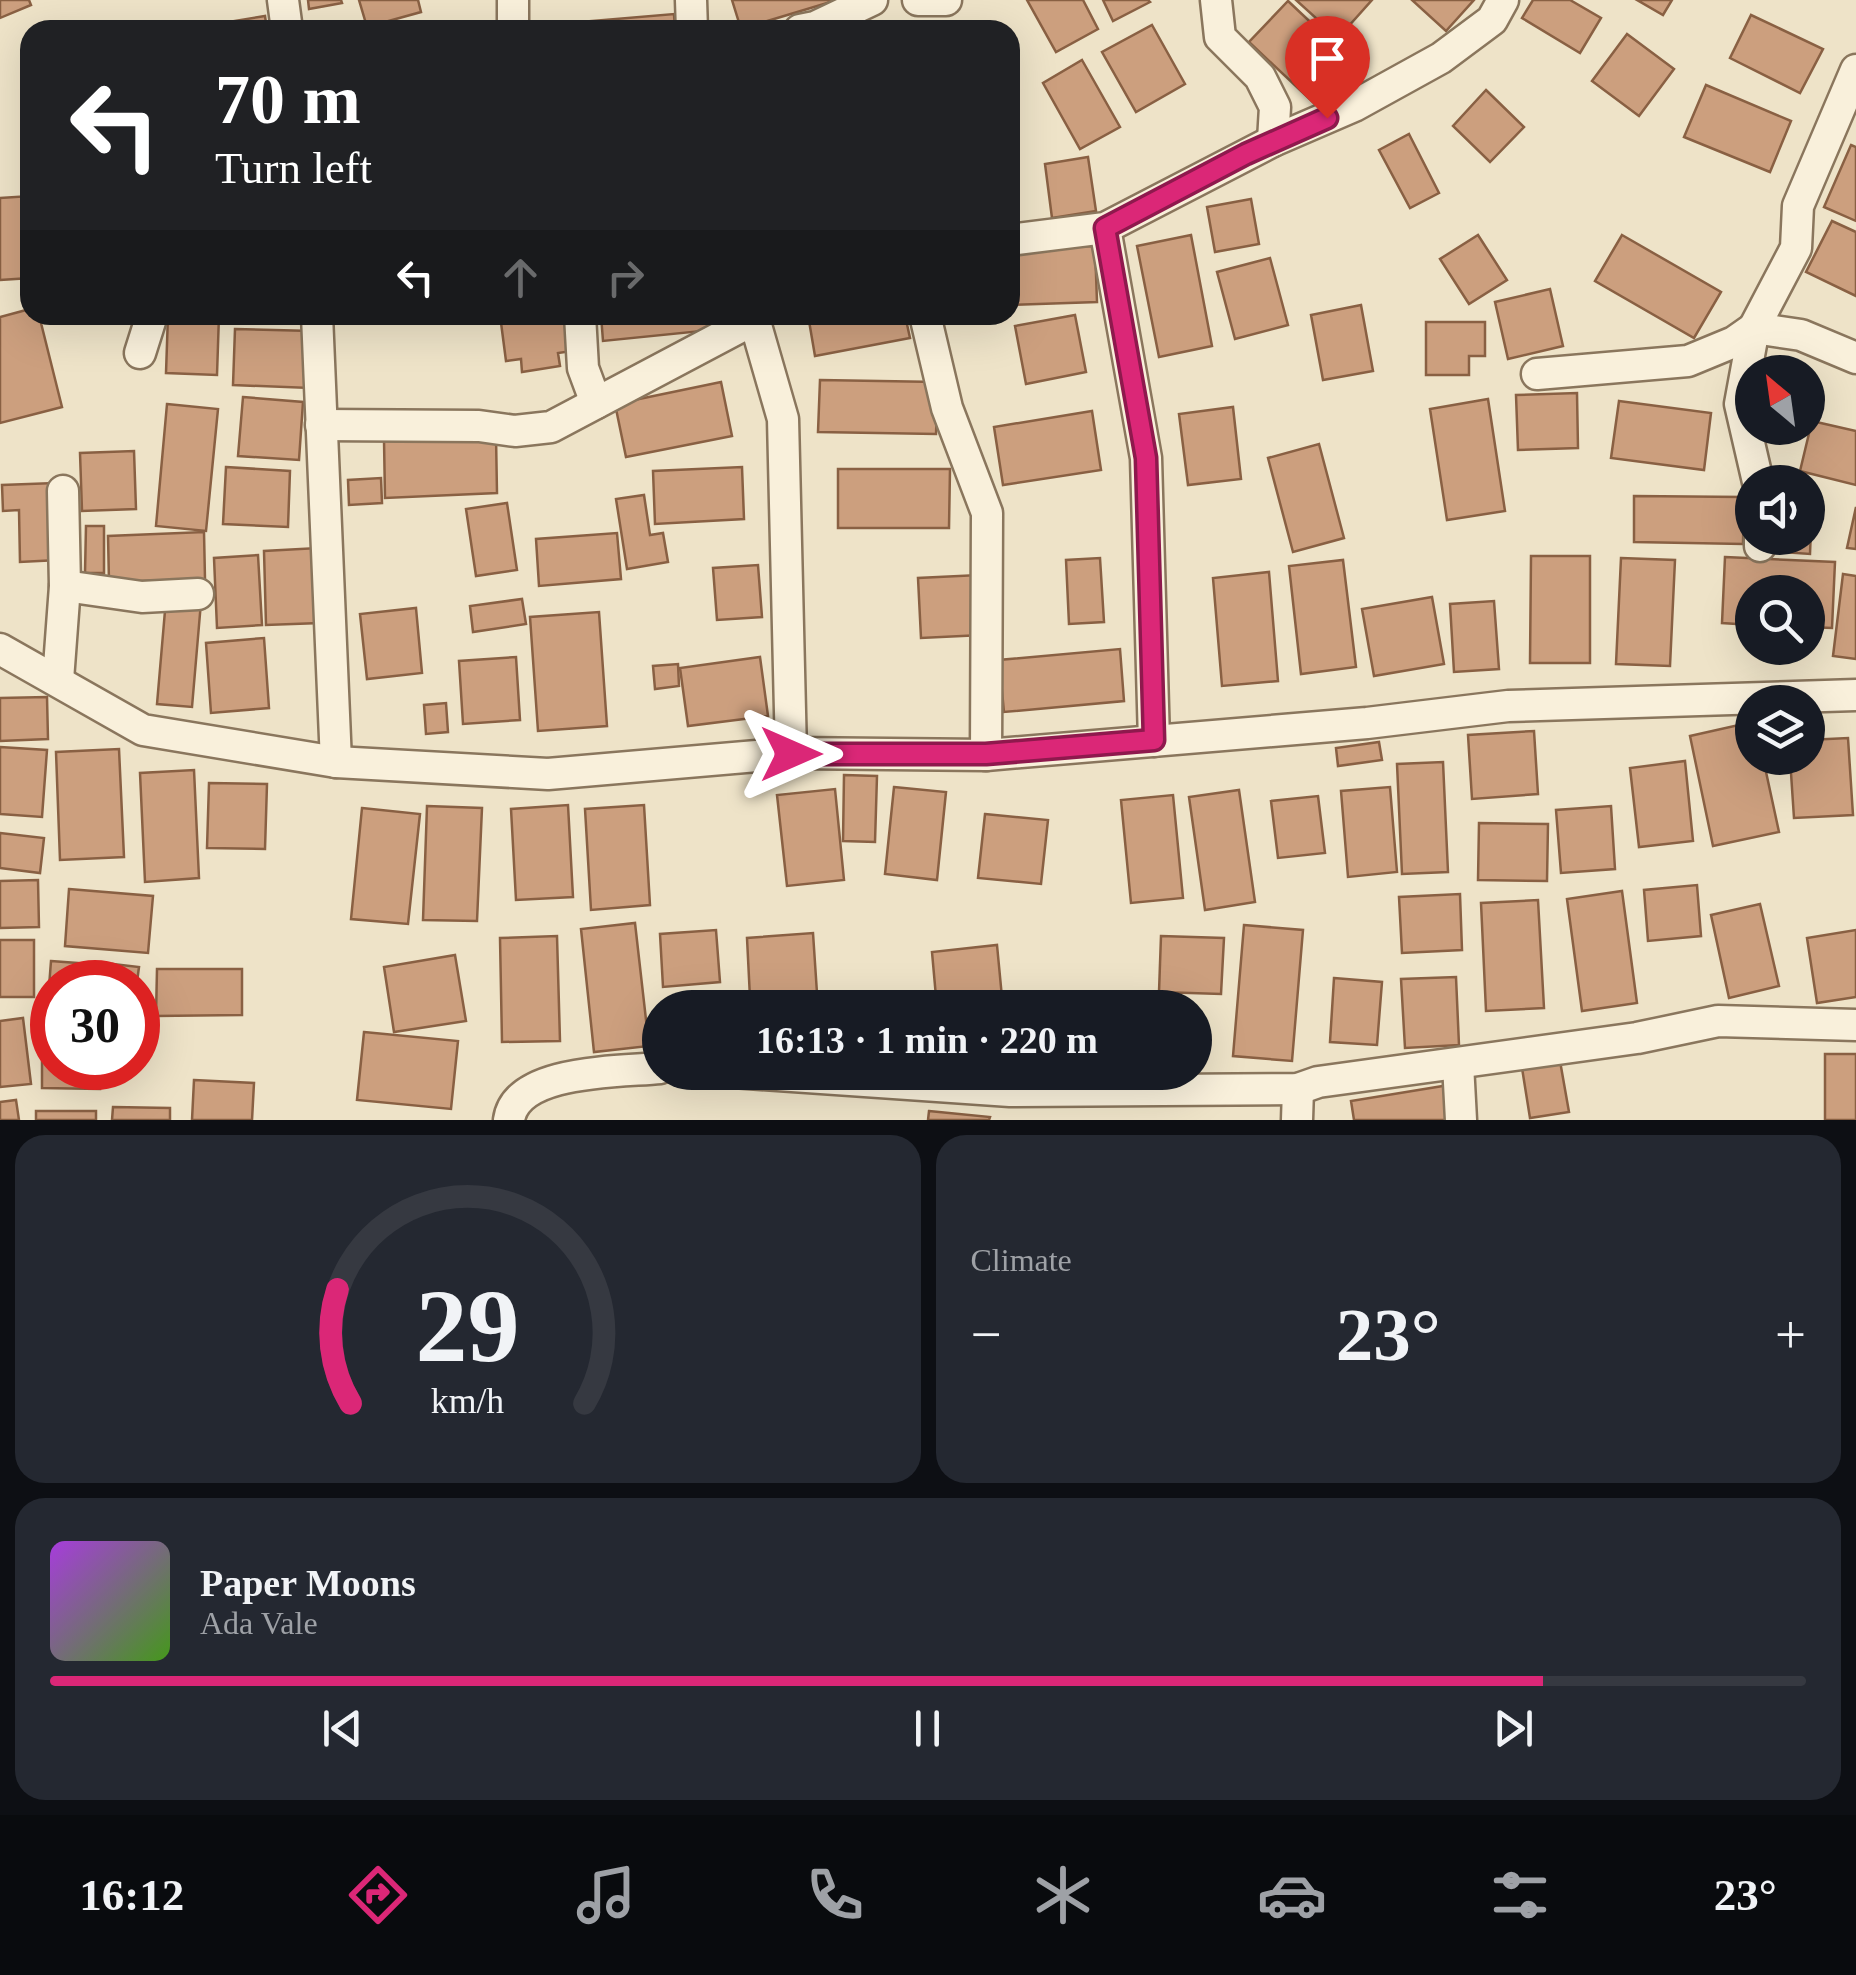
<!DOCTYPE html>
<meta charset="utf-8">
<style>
:root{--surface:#171b24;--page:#242831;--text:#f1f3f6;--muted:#9ea1a6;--line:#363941;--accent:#db2777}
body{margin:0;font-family:Georgia,serif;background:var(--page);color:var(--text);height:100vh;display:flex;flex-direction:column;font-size:38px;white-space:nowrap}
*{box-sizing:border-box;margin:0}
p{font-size:32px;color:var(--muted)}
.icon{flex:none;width:55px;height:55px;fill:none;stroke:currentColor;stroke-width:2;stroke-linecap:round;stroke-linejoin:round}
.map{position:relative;height:1120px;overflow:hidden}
.details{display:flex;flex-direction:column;gap:15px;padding:15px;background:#0d0f14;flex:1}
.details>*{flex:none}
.banner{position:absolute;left:20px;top:20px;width:1000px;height:305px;border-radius:30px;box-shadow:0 10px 40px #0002;background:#202124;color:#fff;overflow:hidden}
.needle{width:65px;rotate:331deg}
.controls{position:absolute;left:1735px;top:355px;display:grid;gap:20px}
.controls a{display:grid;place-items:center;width:90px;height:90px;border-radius:50%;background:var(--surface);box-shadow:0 10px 40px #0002;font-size:50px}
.speed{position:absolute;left:30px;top:960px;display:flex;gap:20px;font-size:50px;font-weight:700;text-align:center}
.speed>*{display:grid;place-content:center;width:130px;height:130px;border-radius:50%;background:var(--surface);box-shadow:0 10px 40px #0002;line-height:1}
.speed .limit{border:15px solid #d22;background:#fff;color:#111}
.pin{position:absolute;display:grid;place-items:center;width:85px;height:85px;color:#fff;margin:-102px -42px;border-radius:50% 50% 50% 0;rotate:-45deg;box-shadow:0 0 10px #0007}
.pin .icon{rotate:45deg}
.me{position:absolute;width:110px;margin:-55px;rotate:90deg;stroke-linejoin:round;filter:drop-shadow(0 0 8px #0008)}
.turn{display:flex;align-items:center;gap:35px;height:210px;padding:0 30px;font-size:45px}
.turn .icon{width:130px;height:130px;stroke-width:2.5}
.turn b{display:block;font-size:70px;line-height:85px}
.lanes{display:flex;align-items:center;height:95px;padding:0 30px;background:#0003;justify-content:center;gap:50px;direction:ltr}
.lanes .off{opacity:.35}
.big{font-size:75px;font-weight:700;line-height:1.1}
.details .widget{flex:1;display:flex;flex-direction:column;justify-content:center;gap:15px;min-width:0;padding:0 35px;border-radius:30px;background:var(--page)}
.details .dial{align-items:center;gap:0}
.dial svg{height:260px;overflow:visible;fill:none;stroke:var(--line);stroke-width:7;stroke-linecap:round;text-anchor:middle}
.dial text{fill:var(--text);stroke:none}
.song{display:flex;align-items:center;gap:30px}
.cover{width:120px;height:120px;border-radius:15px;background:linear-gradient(135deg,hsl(280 70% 55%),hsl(100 70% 35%))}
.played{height:10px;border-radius:5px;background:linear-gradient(90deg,var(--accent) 85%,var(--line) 85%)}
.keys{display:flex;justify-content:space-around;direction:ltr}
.heat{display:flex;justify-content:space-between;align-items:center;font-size:55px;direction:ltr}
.details .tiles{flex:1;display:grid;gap:15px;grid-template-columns:1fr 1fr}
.widget:last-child{grid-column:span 2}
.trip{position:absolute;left:642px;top:990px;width:570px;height:100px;border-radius:50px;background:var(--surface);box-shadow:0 10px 40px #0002;font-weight:700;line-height:100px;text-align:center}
.tab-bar{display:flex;height:160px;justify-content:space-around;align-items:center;background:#090b0e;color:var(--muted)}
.tab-bar .icon{width:70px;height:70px}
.tab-bar .selected{color:var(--accent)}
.tab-bar b{font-size:45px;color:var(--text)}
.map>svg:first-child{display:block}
.building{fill:#cc9f7e;stroke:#896043;stroke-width:2.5}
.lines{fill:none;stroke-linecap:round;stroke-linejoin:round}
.minor-casing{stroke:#8a765d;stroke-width:35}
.minor{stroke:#f9f0db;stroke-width:30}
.route-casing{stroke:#8e194d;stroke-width:25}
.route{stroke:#db2777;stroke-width:18}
</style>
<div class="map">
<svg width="1856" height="1120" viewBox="0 0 1856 1120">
<rect width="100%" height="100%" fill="#eee3c8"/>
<g class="building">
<path d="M0 0H29L31 5 0 18Z"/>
<path d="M308 0H341L342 3 309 9Z"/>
<path d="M359 0H418L421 12 367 27Z"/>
<path d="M732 0H837L741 29Z"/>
<path d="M1027 0H1083L1098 29 1056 52Z"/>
<path d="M1103 0H1148L1150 2 1113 21Z"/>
<path d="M1296 0H1372L1338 38Z"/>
<path d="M1412 0H1474L1446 31Z"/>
<path d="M1533 0H1570L1601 18 1580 53 1522 18Z"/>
<path d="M1637 0H1672L1663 15Z"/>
<path d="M1288 1 1355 64 1316 105 1249 42Z"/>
<path d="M674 14 675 30H534V26Z"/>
<path d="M1751 15 1823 49 1800 93 1730 58Z"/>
<path d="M265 16 267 30H210V25Z"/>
<path d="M484 22 485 30H438L437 27Z"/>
<path d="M1152 25 1185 84 1136 112 1102 52Z"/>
<path d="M1627 34 1674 69 1639 116 1592 81Z"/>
<path d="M1082 60 1120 127 1080 149 1043 83Z"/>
<path d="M1706 85 1791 121 1770 172 1684 137Z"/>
<path d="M1486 90 1524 127 1490 162 1453 126Z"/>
<path d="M1409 134 1439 193 1410 208 1379 150Z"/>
<path d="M1851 145 1856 147V221L1824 207Z"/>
<path d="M1088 157 1096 211 1052 218 1045 164Z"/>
<path d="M30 196V278L0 280V198Z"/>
<path d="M1251 199 1259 244 1215 252 1207 207Z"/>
<path d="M1832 221 1856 232V296L1806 272Z"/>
<path d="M1191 235 1212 346 1159 357 1137 246Z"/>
<path d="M1478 235 1507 280 1469 304 1440 259Z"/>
<path d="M1622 235 1721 292 1694 338 1595 281Z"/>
<path d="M1095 246 1097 302 1010 305V249Z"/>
<path d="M1270 258 1288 325 1235 339 1217 272Z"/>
<path d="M1550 289 1563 346 1508 359 1495 302Z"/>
<path d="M1361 305 1373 371 1323 380 1311 315Z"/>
<path d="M30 309V315H39L62 407 0 423V317Z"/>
<path d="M168 315H219L217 375 166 373Z"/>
<path d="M500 315H567L572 351 558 353 560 366 522 372 521 359 506 361Z"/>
<path d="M601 315H711L712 330 603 341Z"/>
<path d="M808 315H905L910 338 815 356Z"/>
<path d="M1075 315 1086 372 1026 384 1015 326Z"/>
<path d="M1426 322H1485V356H1469V375H1426Z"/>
<path d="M235 329 312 331 310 388 233 385Z"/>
<path d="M820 380 938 382 936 434 818 432Z"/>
<path d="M721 382 732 436 626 457 615 404Z"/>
<path d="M1577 393 1578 448 1518 450 1516 395Z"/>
<path d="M243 397 303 402 299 460 238 456Z"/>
<path d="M1488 399 1505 511 1447 520 1430 409Z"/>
<path d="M1619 401 1711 413 1704 470 1611 458Z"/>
<path d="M167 404 218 409 206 531 156 526Z"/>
<path d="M1233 407 1241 479 1188 485 1179 414Z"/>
<path d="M1092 411 1101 470 1003 485 994 427Z"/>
<path d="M1812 421 1856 431V485L1800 471Z"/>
<path d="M496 436 497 493 385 498 384 440Z"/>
<path d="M1319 444 1344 538 1293 552 1268 458Z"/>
<path d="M134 451 136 509 82 511 80 453Z"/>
<path d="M226 467 290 471 288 527 223 524Z"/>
<path d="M742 467 744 519 655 524 653 471Z"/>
<path d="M838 469H950L949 528H838Z"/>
<path d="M381 478 382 503 349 505 348 480Z"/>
<path d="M55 483 58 560 20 562 19 510 3 511 2 485Z"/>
<path d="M644 495 650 535 663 533 668 562 627 569 616 499Z"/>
<path d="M1634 496 1744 497 1743 544 1634 542Z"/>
<path d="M507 503 517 570 476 576 466 509Z"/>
<path d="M1808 504H1812L1810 554 1766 551V538H1808Z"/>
<path d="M1856 507V549L1847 548Z"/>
<path d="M86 526H104V573H85Z"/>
<path d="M204 532 205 579 109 582 108 536Z"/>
<path d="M617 533 621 579 539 586 536 539Z"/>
<path d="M318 548 320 623 266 625 264 551Z"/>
<path d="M258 555 262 625 217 628 214 558Z"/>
<path d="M1531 556H1590V663H1530Z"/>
<path d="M1725 557 1835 562 1832 628 1808 627V592H1752V625L1722 623Z"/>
<path d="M1100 558 1104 622 1069 624 1066 560Z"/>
<path d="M1621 558 1675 560 1670 666 1616 664Z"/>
<path d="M1343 560 1356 667 1301 674 1289 566Z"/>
<path d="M758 565 762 617 717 620 713 568Z"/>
<path d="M1269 572 1278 681 1222 686 1213 578Z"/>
<path d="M1843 574 1856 576V659L1833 656Z"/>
<path d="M979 575 982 635 921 638 918 578Z"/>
<path d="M1432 597 1444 664 1374 676 1362 609Z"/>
<path d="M166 599 201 602 192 707 157 704Z"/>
<path d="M522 599 526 624 473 632 470 606Z"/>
<path d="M1494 601 1499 669 1454 672 1450 604Z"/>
<path d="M416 608 422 673 367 679 360 614Z"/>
<path d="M599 612 607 726 538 731 530 617Z"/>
<path d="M264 638 269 708 211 713 206 643Z"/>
<path d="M1120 649 1124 701 1004 712 999 660Z"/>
<path d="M516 657 520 720 463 724 459 661Z"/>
<path d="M760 657 768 716 688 726 680 668Z"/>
<path d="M678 664 679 686 655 689 653 666Z"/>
<path d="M47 697 48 739 0 741V698Z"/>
<path d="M446 703 448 732 426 734 424 705Z"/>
<path d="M1752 722V758H1763L1779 832 1713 846 1690 736Z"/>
<path d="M1534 731 1538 794 1472 799 1468 735Z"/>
<path d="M1848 738 1853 815 1794 818 1790 758H1808V740Z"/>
<path d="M1379 742 1382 760 1338 766 1336 748Z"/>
<path d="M0 747 47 750 42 817 0 814Z"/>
<path d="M119 749 124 857 60 860 56 752Z"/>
<path d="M1685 761 1693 841 1639 847 1630 768Z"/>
<path d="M1443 762 1448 872 1402 874 1397 764Z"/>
<path d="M194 770 199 878 145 882 140 773Z"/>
<path d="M844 775 877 776 875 842 843 841Z"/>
<path d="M209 783 267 784 265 849 207 848Z"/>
<path d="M894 787 946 792 937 880 885 874Z"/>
<path d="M1390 787 1397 872 1348 877 1341 791Z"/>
<path d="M835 789 844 880 787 886 777 795Z"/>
<path d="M1239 790 1255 902 1205 910 1189 797Z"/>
<path d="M1173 795 1183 898 1131 903 1121 800Z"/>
<path d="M1318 796 1325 853 1278 858 1271 801Z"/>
<path d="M568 805 573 897 516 900 511 809Z"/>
<path d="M644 805 650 905 591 910 585 809Z"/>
<path d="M427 806 482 808 477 921 423 920Z"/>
<path d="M1611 806 1615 869 1561 873 1556 810Z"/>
<path d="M362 808 420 814 408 924 351 919Z"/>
<path d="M985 814 1048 820 1041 884 978 878Z"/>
<path d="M1479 823 1548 824 1547 881 1478 880Z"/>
<path d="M0 833 44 838 40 873 0 868Z"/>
<path d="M38 880 39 927 0 928V881Z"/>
<path d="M1697 885 1701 936 1648 941 1644 890Z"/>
<path d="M69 889 153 896 148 953 65 946Z"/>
<path d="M1622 891 1637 1003 1582 1011 1567 899Z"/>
<path d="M1460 894 1462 950 1402 953 1399 897Z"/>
<path d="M1538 900 1544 1008 1486 1011 1481 903Z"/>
<path d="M1760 904 1779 986 1729 998 1711 915Z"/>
<path d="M635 923 649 1046 594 1052 581 929Z"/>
<path d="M1244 925 1303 930 1292 1061 1233 1056Z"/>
<path d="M716 930 720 982 663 987 660 934Z"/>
<path d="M1856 930V997L1817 1003 1807 938Z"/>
<path d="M813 933 817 993 750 998 747 938Z"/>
<path d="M557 936 560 1041 502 1042 500 938Z"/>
<path d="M1161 936 1224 938 1221 994 1159 992Z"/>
<rect x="0" y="940" width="34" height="57"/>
<path d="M997 945 1003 1008H937L932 952Z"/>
<path d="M455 955 466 1021 394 1032 384 967Z"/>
<path d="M51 961 104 965 103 982H52V1000H48Z"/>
<path d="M113 964 139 967 137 982H111Z"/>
<path d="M157 969H242V1015L156 1016Z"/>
<path d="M1456 977 1459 1045 1405 1048 1401 979Z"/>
<path d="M1334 978 1382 982 1377 1045 1330 1042Z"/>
<path d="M23 1018 31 1084 0 1087V1021Z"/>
<path d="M364 1032 458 1041 451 1109 357 1100Z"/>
<rect x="1825" y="1054" width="31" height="66"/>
<path d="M1560 1061 1569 1112 1530 1118 1522 1068Z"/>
<path d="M42 1062H52V1068H100V1089L42 1088Z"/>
<path d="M194 1080 254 1083 252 1120H192Z"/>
<path d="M1449 1085 1454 1120H1354L1351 1101Z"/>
<path d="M16 1100 19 1120H0V1102Z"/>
<path d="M113 1107 170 1108V1120H112Z"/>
<rect x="36" y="1111" width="60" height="9"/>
<path d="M929 1111 990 1117 989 1120H928Z"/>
</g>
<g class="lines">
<defs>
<g id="minor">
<path d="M283 0 287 30"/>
<path d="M513 0V30"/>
<path d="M691 0 692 30"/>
<path d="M918 0H946"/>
<path d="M1216 0 1220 37 1260 77 1275 107 1273 141"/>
<path d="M800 30 815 27 872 0"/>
<path d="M1105 228 1146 458 1154 741"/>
<path d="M1010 240 1105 228 1273 141 1354 106 1441 58 1492 20 1503 0"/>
<path d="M317 315 336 762"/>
<path d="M580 315 583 368 596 403"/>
<path d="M753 315 783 419 791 753"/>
<path d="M925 315 947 408 987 513 986 755"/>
<path d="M140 353 152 315"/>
<path d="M1537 374 1688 361 1734 342 1754 328 1801 335 1856 358"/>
<path d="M321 425 479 426 515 431 551 427 755 319"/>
<path d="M1758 482 1740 404 1754 328 1796 248 1798 206 1856 70"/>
<path d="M1760 546V538"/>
<path d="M65 586 142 597 198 594"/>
<path d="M0 649 143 730 336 762 548 774 791 753 986 755 1367 723 1508 706 1856 695"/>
<path d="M58 680 65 586 63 491"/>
<path d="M1458 1064 1461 1120"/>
<path d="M733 1072 1010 1091 1298 1089 1318 1082 1637 1038 1718 1021 1856 1025"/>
<path d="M509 1120C516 1069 620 1072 660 1068"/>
<path d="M1297 1120 1298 1089"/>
</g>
</defs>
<use href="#minor" class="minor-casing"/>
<use href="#minor" class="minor"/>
</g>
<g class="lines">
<defs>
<path id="route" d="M791 754H986L1154 740 1146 458 1105 228 1246 154 1327 118"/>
</defs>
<use href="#route" class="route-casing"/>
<use href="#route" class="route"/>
</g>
</svg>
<div class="controls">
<a><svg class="needle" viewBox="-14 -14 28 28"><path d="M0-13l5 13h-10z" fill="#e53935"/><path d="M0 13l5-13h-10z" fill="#9ea1a6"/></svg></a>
<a><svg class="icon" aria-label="sound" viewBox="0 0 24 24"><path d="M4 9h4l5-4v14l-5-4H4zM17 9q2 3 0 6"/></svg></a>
<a><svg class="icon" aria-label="search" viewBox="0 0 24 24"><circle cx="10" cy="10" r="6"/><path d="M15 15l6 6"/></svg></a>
<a><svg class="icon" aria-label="layers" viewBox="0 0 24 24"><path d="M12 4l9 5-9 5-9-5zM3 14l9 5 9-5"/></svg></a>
</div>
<div class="speed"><div class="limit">30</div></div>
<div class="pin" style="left:1327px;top:118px;background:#d93025"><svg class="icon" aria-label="arrive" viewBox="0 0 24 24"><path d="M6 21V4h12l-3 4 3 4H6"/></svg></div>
<svg class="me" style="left:791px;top:754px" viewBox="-20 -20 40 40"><path d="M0-17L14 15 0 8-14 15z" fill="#db2777" stroke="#fff" stroke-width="4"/></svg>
<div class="trip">16:13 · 1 min · 220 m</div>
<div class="banner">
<div class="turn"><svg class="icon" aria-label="left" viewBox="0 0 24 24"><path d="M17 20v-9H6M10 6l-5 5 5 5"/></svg><div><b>70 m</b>Turn left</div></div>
<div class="lanes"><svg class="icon" aria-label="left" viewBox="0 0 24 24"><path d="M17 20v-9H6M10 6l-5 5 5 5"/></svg><svg class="icon off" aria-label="ahead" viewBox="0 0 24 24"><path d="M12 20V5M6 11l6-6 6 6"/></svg><svg class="icon off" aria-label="right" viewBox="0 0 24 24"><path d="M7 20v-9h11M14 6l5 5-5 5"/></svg></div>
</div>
</div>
<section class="details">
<div class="tiles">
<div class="widget dial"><svg viewBox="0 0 100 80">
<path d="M14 69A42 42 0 1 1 86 69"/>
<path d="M14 69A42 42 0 0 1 10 34" stroke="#db2777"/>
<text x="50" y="56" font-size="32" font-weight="700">29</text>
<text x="50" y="72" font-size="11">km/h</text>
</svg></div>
<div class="widget"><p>Climate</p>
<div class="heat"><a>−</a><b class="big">23°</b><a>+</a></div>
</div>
<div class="widget">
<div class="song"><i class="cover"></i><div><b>Paper Moons</b><p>Ada Vale</p></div></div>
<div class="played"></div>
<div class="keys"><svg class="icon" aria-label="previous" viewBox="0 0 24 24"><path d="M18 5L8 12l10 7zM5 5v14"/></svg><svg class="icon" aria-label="pause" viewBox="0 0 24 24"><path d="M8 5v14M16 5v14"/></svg><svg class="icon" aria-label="next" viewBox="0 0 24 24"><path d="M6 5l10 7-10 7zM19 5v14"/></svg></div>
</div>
</div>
</section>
<nav class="tab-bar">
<b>16:12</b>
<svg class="icon selected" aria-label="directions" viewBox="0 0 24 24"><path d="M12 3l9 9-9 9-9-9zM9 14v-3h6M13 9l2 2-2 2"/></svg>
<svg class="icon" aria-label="music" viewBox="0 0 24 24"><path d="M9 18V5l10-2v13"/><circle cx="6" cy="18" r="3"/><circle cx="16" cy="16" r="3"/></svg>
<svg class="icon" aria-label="phone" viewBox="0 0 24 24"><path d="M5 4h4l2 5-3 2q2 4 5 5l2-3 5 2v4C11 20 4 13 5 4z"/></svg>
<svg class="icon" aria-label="climate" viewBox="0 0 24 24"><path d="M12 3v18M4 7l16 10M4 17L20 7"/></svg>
<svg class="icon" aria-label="car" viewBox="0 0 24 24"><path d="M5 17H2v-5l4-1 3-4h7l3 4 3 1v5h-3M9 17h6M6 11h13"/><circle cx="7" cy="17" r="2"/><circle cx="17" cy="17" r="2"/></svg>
<svg class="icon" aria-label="filters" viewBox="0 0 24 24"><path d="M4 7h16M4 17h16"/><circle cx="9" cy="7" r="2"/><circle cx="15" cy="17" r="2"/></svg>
<b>23°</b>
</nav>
